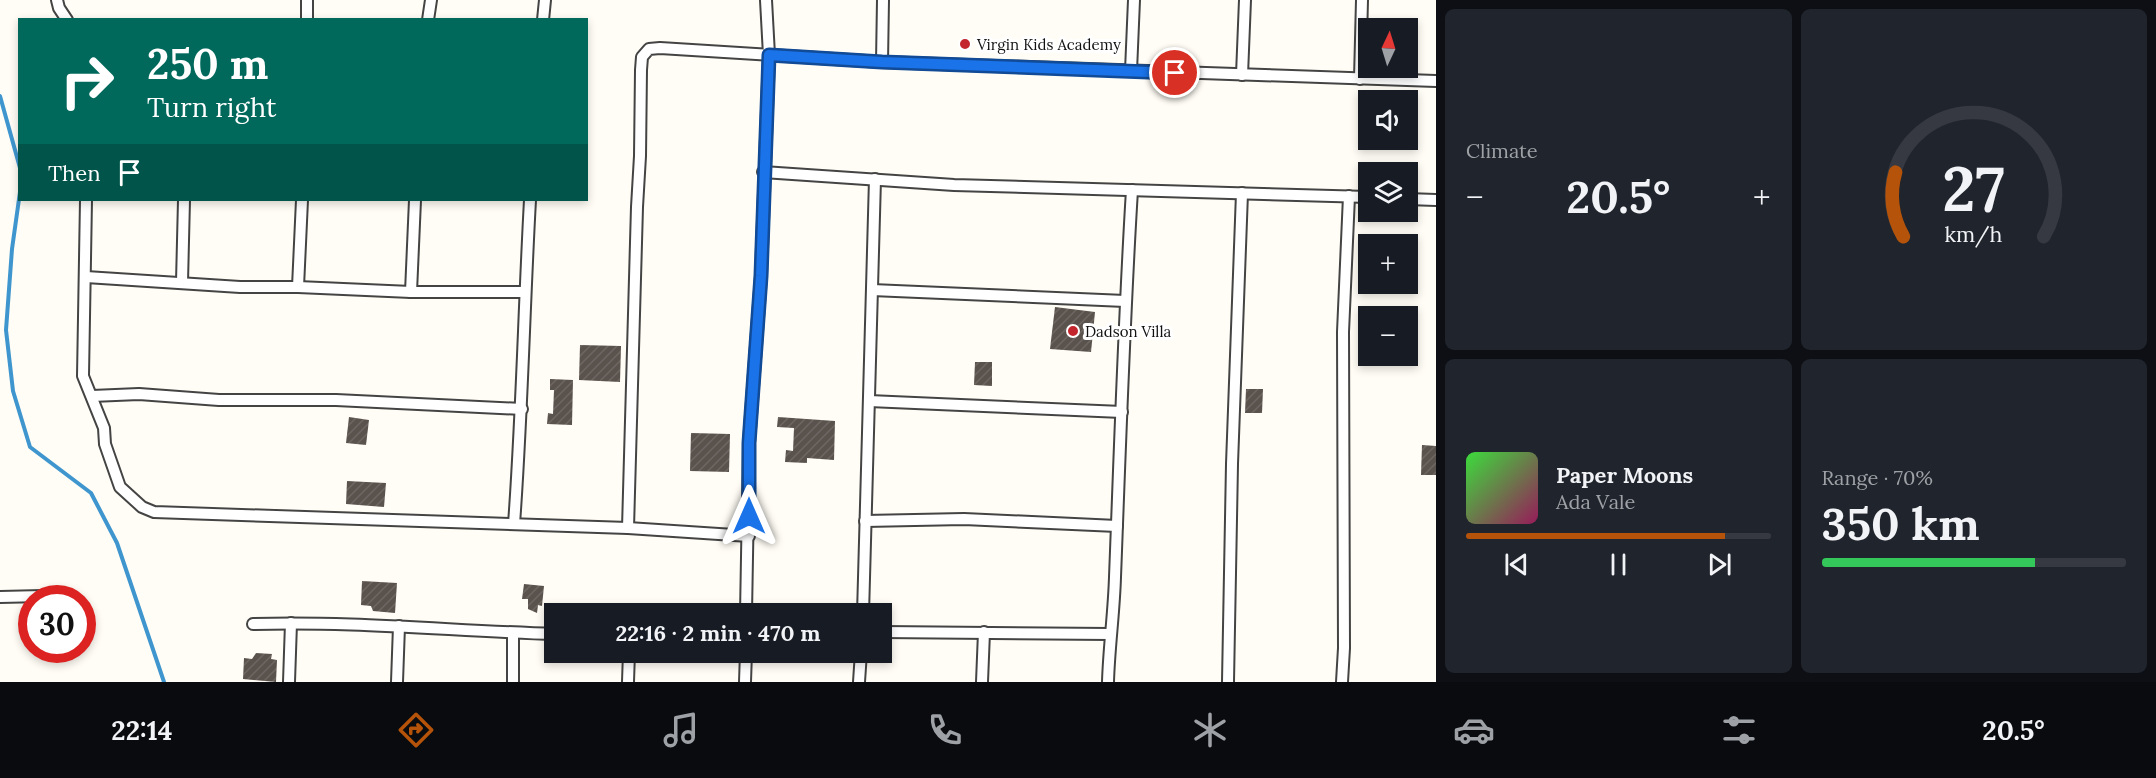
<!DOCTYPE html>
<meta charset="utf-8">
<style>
:root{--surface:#171b24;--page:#20242c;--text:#f1f3f6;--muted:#9ea1a6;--line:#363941;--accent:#b45309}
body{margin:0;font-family:Lora,serif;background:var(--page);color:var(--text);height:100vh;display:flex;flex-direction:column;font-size:22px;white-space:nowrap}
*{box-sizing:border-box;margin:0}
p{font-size:20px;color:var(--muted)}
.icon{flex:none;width:33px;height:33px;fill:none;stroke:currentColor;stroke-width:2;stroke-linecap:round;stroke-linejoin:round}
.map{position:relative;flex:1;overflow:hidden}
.panel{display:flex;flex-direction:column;gap:9px;padding:9px;background:#0d0f14;width:720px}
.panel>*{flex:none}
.top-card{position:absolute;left:18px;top:18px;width:570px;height:183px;border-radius:0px;box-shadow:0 3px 9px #0003;background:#00695c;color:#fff;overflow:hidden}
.needle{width:39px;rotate:4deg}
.buttons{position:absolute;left:1358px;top:18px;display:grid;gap:12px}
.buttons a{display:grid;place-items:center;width:60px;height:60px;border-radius:0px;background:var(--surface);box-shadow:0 3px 9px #0003;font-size:30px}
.speed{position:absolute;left:18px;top:585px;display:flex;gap:12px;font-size:30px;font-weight:700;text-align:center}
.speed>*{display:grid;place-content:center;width:78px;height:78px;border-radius:50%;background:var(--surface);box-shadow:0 3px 9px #0003;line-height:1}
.speed .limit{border:9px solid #d22;background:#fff;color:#111}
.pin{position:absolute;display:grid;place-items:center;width:51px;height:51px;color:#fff;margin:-26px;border:3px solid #fff;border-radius:50%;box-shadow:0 2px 6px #0007}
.me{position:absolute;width:66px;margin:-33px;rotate:0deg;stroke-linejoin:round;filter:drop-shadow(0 0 4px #0008)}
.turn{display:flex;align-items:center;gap:21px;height:126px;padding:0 30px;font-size:27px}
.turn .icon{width:78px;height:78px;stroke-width:2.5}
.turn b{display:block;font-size:42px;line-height:51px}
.then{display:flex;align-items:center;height:57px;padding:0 30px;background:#0003;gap:12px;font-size:22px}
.big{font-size:45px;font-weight:700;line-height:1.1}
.panel .tile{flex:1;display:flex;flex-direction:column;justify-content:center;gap:9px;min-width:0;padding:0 21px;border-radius:9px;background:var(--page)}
.panel .dial{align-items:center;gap:0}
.dial svg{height:156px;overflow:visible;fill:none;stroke:var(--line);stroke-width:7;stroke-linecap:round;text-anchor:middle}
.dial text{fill:var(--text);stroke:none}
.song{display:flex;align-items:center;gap:18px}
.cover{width:72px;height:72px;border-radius:9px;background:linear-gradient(135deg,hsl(120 70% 55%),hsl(330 70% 35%))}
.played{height:6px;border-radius:3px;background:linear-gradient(90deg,var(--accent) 85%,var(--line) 85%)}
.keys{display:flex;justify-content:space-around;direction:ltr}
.heat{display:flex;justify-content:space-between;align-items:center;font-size:33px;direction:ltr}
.charge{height:9px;border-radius:4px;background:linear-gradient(90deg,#34c759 70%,var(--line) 0)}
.panel .tiles{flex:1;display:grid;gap:9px;grid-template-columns:repeat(2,1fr)}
.trip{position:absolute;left:544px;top:603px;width:348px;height:60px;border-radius:0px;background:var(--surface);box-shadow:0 3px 9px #0003;font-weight:700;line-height:60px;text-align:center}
.menu{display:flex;height:96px;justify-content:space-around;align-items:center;background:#090b0e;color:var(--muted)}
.menu .icon{width:42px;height:42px}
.menu .on{color:var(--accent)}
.menu b{font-size:27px;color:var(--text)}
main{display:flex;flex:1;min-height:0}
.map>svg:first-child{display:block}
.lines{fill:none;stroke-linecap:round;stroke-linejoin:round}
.stream{stroke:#3f96cf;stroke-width:4}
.building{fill:url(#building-hatch)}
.minor-casing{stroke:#444;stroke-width:14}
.minor{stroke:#fff;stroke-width:10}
.route-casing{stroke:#114b97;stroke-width:15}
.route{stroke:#1a73e8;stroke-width:10}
.poi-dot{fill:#c4262e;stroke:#fff;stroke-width:2}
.labels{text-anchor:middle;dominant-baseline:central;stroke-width:6;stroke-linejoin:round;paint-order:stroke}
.poi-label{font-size:15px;fill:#111;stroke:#fff;text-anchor:start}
</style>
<main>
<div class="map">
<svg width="1436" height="682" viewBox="0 0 1436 682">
<defs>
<pattern id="building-hatch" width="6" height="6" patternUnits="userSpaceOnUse" patternTransform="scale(1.5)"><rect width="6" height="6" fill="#5a524d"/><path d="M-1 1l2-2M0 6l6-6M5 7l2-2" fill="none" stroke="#6d6662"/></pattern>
</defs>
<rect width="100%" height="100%" fill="#fffdf5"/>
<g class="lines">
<g class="stream">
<path d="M0 96 20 168"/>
<path d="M20 192 12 249 6 330 13 391 30 447 91 493 117 543 164 682"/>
</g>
</g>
<g class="building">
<path d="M1055 307 1095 312 1091 352 1050 349Z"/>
<path d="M580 345 621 346 620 382 579 380Z"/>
<path d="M975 362H992V386L974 385Z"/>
<path d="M550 379 573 380 572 425 547 424 548 413 553 414 554 390H550Z"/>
<path d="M1246 389H1263L1262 413H1245Z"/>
<path d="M349 417 369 420 366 445 346 443Z"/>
<path d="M778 417 835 421 834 460 807 458V463L785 462 786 450 793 451 794 428 777 427Z"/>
<path d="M691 433 730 434 729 472 690 471Z"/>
<path d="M1422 445 1436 446V475H1421Z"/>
<path d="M347 481 386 483 384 507 346 504Z"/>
<path d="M362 581 397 583 395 613 373 611 371 606 361 605Z"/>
<path d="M524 584 544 586 542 606 538 605 537 613 528 609V599H522Z"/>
<path d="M256 653 272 654 271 659 277 660 276 682 243 679 244 658 252 659Z"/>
</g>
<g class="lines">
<defs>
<g id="minor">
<path d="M57 0 59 8 67 20"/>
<path d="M307 0V20"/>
<path d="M428 20 431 0"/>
<path d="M543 20 545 0"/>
<path d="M882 62 883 0"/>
<path d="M1131 71 1134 0"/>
<path d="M1242 75 1245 0"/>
<path d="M1360 79 1362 0"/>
<path d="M763 172 954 185 1368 197"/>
<path d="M1407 199 1436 200"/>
<path d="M86 200 83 376 104 428 105 444 120 487 142 507 154 512 628 528 749 536"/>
<path d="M86 277 240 287H298L411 292H525"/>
<path d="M182 282 184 200"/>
<path d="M298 287 302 200"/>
<path d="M872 290 1125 301"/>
<path d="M411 292 415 200"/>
<path d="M92 396 139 394 219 400H336L522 409"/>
<path d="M869 401 1122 412"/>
<path d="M865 521 964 519 1117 526"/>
<path d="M514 524C522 416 524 308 530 200"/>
<path d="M628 528 637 207 640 156 641 70 642 57 649 49 660 48 882 62 1436 81"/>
<path d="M0 597 43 596"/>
<path d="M746 614 749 443 761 276 769 55 766 0"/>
<path d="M863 614 875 179"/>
<path d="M253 624C354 621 454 631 555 634"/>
<path d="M882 632 1110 634"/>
<path d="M289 682 291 623"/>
<path d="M397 682 399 626"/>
<path d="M513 682V633"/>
<path d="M628 682 629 652"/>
<path d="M745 682 746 652"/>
<path d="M859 682 861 652"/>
<path d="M982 682 984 632"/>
<path d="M1108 682C1109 647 1114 612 1115 577 1120 448 1124 319 1132 190"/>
<path d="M1228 682 1232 464 1242 193"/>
<path d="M1342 682 1344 648 1343 332 1349 196"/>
</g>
</defs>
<use href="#minor" class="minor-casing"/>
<use href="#minor" class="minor"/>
</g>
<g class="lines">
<defs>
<path id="route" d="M749 516V443L761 276 769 55 882 62 1175 73"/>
</defs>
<use href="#route" class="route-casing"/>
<use href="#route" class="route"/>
</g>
<g class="poi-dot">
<circle cx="965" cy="44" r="6"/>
<circle cx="1073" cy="331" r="6"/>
</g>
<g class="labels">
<g class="poi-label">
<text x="977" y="44">Virgin Kids Academy</text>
<text x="1085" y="331">Dadson Villa</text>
</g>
</g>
</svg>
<div class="buttons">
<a><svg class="needle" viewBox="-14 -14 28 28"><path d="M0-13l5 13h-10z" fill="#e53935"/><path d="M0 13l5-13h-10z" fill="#9ea1a6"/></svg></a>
<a><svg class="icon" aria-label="sound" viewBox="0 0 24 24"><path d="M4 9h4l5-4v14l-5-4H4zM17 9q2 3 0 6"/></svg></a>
<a><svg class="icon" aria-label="layers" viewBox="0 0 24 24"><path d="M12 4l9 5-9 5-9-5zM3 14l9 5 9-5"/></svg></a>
<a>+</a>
<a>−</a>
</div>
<div class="speed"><div class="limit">30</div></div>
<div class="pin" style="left:1175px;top:73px;background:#d93025"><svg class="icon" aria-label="arrive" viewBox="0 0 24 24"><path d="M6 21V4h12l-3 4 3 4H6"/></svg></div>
<svg class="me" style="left:749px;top:516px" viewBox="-20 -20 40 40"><path d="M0-17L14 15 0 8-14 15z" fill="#1a73e8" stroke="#fff" stroke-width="4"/></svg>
<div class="trip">22:16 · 2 min · 470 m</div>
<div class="top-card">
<div class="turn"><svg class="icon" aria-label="right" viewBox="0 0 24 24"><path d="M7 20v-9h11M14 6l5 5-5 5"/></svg><div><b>250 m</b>Turn right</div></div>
<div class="then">Then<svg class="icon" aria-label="arrive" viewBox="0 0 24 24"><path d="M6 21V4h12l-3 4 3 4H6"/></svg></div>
</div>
</div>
<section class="panel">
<div class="tiles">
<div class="tile"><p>Climate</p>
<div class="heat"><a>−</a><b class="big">20.5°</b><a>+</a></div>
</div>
<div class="tile dial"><svg viewBox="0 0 100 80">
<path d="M14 69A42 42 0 1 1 86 69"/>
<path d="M14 69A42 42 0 0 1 10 36" stroke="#b45309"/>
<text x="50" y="56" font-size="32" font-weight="700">27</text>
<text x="50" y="72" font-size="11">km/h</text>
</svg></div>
<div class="tile">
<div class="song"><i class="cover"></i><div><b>Paper Moons</b><p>Ada Vale</p></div></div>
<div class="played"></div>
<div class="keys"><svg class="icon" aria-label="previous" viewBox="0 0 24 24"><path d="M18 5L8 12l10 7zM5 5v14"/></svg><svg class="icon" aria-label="pause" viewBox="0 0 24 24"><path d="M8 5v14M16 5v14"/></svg><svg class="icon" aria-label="next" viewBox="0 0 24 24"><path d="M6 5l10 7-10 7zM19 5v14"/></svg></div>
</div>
<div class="tile"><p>Range · 70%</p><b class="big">350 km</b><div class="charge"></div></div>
</div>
</section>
</main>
<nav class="menu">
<b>22:14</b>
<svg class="icon on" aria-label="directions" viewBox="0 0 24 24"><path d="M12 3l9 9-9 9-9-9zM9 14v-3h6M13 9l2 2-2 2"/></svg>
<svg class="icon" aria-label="music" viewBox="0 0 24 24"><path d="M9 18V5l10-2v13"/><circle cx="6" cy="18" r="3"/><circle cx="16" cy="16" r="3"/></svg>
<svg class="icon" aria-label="phone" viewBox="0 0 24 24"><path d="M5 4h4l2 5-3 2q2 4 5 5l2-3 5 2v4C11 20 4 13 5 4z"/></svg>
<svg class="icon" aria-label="climate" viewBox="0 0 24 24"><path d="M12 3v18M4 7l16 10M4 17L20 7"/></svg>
<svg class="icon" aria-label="car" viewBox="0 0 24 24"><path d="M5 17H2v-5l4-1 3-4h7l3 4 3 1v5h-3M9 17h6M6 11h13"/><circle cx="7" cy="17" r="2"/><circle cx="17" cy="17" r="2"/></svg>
<svg class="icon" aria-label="filters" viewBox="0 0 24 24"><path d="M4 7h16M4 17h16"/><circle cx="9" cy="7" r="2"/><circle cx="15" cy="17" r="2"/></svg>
<b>20.5°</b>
</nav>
